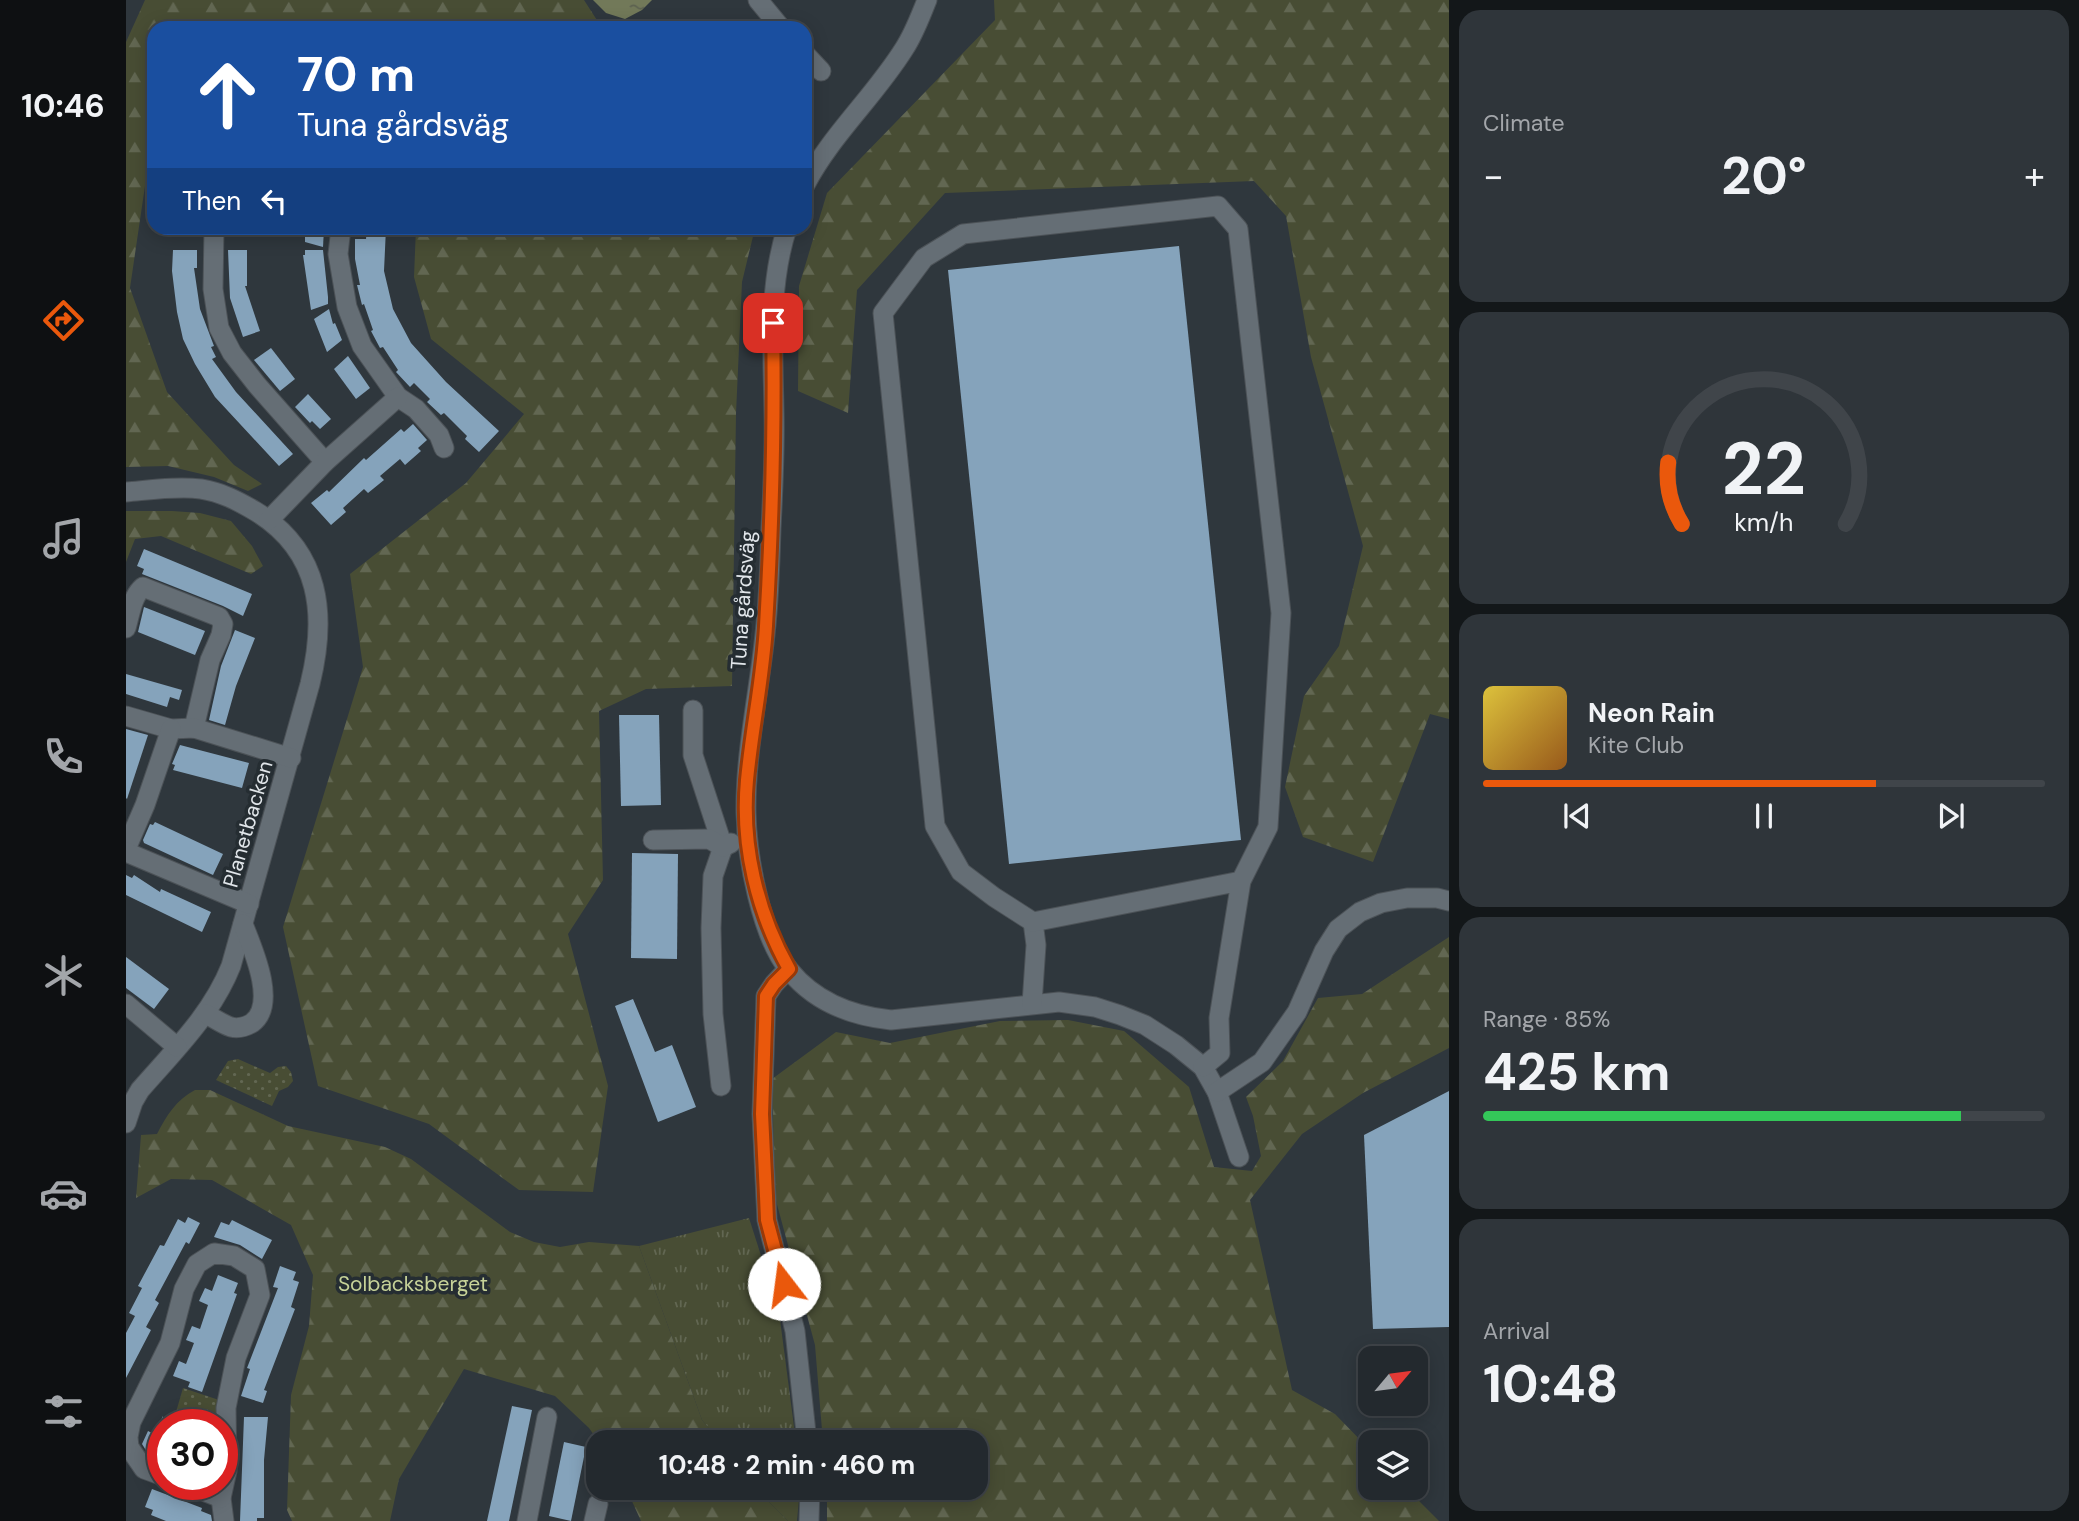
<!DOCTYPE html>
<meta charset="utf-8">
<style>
:root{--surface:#23292e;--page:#2f353a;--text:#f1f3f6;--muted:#a3a6aa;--line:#40454a;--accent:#ea580c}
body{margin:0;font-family:"DM Sans",sans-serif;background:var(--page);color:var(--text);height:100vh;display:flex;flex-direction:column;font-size:26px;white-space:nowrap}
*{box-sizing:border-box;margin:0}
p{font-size:23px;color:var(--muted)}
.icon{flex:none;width:38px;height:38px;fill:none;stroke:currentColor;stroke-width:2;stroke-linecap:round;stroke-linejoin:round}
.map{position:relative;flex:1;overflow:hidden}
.panel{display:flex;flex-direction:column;gap:10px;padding:10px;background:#131719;width:630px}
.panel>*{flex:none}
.top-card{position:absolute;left:21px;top:21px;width:665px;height:214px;border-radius:21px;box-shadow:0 4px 18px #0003,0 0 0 2px var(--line);background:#1a4fa0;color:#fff;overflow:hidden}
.needle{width:46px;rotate:61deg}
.buttons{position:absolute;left:1232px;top:1346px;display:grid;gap:14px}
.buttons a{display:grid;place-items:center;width:70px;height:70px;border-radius:14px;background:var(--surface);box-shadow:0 4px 18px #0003,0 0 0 2px var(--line);font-size:35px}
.speed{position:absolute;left:21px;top:1409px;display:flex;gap:14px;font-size:35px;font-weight:700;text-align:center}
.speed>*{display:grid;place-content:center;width:91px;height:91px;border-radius:50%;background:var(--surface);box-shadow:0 4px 18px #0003,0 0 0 2px var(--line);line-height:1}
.speed .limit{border:10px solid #d22;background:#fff;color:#111}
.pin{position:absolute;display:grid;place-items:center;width:60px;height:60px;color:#fff;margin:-30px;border-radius:14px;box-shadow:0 4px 10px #0006}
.me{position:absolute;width:77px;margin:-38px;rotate:345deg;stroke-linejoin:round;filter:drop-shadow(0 0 5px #0008)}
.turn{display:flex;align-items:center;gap:24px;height:147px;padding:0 35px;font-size:32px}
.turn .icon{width:91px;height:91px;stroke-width:2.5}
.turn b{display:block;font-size:49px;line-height:60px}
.then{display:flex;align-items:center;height:66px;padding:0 35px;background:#0003;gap:14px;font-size:26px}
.big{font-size:52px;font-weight:700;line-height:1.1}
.panel .widget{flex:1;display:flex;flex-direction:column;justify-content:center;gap:10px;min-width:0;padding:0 24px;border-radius:21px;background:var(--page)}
.panel .dial{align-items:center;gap:0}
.dial svg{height:182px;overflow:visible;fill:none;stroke:var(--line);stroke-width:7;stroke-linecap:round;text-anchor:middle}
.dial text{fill:var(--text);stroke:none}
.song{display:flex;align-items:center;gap:21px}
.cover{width:84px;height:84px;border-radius:10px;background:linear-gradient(135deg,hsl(50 70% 55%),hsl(30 70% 35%))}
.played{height:7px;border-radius:4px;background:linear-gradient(90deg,var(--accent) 70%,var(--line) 70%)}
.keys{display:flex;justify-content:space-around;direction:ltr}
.heat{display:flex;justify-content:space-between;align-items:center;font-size:38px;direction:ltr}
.charge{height:10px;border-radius:5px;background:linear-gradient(90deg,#34c759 85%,var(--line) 0)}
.trip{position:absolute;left:460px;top:1430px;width:402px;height:70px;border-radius:21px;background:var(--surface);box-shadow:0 4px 18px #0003,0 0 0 2px var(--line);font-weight:700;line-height:70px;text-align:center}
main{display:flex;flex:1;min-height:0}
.tabs{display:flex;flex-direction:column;width:126px;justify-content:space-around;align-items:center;background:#0e1012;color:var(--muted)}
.tabs .icon{width:49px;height:49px}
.tabs .on{color:var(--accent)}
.tabs b{font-size:32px;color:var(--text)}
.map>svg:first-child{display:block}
.grass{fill:url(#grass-tufts)}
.forest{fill:url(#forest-firs)}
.park{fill:url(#park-dots)}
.water{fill:url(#water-ripples)}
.building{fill:#85a3bb}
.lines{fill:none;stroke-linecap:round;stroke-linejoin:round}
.minor-casing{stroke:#4c5257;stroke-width:21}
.minor{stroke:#656e75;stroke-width:19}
.route-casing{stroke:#983908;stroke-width:18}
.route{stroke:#ea580c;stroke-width:12}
.labels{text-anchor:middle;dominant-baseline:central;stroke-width:7;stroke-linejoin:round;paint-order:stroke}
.street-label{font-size:21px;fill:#e1e6ea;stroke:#252d32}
.park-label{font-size:21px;fill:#c6d298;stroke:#252d32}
</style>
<main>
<nav class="tabs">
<b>10:46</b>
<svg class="icon on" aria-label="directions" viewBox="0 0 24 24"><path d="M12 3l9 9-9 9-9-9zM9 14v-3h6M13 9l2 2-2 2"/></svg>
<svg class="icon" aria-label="music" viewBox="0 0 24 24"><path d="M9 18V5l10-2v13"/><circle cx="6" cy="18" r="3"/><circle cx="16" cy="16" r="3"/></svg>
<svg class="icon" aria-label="phone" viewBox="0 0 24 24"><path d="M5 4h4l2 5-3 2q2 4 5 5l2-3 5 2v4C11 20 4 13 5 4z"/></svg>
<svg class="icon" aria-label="climate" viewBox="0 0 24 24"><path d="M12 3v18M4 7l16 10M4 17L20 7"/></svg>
<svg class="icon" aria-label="car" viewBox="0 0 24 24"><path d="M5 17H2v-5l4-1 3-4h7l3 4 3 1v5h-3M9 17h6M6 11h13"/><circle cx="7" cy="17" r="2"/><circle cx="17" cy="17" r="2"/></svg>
<svg class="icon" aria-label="filters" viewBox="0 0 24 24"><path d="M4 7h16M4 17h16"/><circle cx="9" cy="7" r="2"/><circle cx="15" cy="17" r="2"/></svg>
</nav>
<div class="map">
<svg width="1323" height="1521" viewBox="0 0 1323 1521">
<defs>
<pattern id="grass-tufts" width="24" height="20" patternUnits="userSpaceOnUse" patternTransform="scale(1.75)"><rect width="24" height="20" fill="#484d34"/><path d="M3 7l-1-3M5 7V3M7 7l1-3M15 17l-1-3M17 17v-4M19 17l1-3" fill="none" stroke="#626752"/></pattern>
<pattern id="forest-firs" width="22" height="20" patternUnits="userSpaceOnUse" patternTransform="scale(1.75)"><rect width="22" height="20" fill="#484d34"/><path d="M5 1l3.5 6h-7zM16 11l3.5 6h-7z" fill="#626752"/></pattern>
<pattern id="park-dots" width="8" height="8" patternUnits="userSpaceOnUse" patternTransform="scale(1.75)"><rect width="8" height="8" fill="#484d34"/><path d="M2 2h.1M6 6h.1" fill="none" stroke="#626752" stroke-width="1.8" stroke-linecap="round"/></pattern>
<pattern id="water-ripples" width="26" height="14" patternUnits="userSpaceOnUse" patternTransform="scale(1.75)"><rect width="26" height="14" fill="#727959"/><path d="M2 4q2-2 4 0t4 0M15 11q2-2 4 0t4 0" fill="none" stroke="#5d6250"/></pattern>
</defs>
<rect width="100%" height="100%" fill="#2f373d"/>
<g class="grass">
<path d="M623 1218 653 1312 670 1442H594L576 1420 513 1246Z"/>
<path d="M629 1488H674L671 1521H662Z"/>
</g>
<g class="forest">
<path d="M19 0H458L476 28H28V166L20 179 4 288 41 392 108 465 136 484 122 491 88 477 42 466 0 467V42Z"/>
<path d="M868 0H1323V719L1304 714 1247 862 1177 837 1159 787 1178 696 1213 646 1237 546 1185 357 1160 216 1128 181 819 193 731 290 722 413 672 391 673 286 701 193 869 20Z"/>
<path d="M290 228H629L616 282 610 413 606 686 520 689 473 711 477 880 442 934 482 1086 467 1192 393 1190 303 1124 192 1086 157 927 237 667 224 574 340 483 398 414 305 339 288 277Z"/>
<path d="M0 511H46L74 513 105 521 126 546 137 566 125 574 35 536 9 539 0 562Z"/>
<path d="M1323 937V1048L1237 1093 1176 1134 1124 1200 1166 1390 1209 1414 1244 1450V1488H1280L1313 1521H701V1488H850V1442H697L689 1345 649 1197 646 1079 710 1032 764 1043 874 1021 942 1020 998 1031 1063 1087 1088 1167 1126 1171 1135 1156 1127 1116 1120 1097 1157 1061 1192 998 1236 994Z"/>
<path d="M69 1090H84L162 1126 259 1147 285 1159 384 1232 408 1242 434 1247 463 1242 513 1246 576 1420 594 1442H473L463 1428 429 1396 338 1369 273 1479 264 1521H166L161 1510 165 1395 183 1326 187 1275 165 1225 86 1180 45 1179 10 1198 15 1135 31 1134C41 1115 50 1100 69 1090Z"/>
<path d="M500 1488H629L662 1521H515Z"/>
</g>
<g class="park">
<path d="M112 1059 144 1073 152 1067 160 1066 165 1072 167 1081 162 1087 153 1091 146 1106 90 1080 102 1061Z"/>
<path d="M57 1388 96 1401 95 1424H60L48 1419Z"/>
</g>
<path class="water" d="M467 0H526L516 10 499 19 480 13Z"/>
<g class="building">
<path d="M241 228H260L258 271 267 309 285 343 320 382 373 431 353 452 339 439 341 436 318 413 315 415 301 402 304 399 288 383 284 387 270 372 272 370 257 347 254 348 245 331 247 330 238 304 236 305 231 285H234L229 259V239H240Z"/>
<path d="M179 229H198L197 247 179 242Z"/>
<path d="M1053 246 1115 840 883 864 822 270Z"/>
<path d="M47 250H71V268H68L74 309 88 346 85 347 90 357 86 359 110 392 167 454 153 466 89 397 69 364 57 339 51 312 46 271Z"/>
<path d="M102 250H121V286H119L134 331 117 337 104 298Z"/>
<path d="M179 250H197L202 297V304L185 310 177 255H179Z"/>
<path d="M203 309 207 324 209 323 216 340 201 352 188 319Z"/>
<path d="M145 348 169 379 154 391 128 360Z"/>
<path d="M222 356 244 388 230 399 208 369Z"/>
<path d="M182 394 205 419 194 429 186 421 184 423 169 407Z"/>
<path d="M287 424 301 440 292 448 295 451 279 465 274 459 254 476 258 480 242 493 238 489 217 508 220 512 205 525 185 503 201 490 203 492 238 458 240 460 275 429 278 432Z"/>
<path d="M18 549 126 594 117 616 97 606 16 574 18 569 11 566Z"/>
<path d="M18 607 79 631 69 655 12 632Z"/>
<path d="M109 630 129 638 110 686 99 725 83 720 95 666Z"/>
<path d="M0 674 56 690 53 700 44 697 41 707 0 694Z"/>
<path d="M493 715H533L535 805 495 806Z"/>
<path d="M0 729 22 735 1 799 0 798Z"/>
<path d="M54 745 123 763 116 788 47 770 49 765 46 764Z"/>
<path d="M29 822 97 854 87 875 18 843 17 840 24 824 27 825Z"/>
<path d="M506 853 552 854 551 959 505 958Z"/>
<path d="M0 875 6 878 8 875 34 892 35 889 85 912 76 932 0 895Z"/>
<path d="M0 957 43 989 28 1009 0 988Z"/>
<path d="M507 999 529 1052 546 1045 570 1107 532 1122 489 1006Z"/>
<path d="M1323 1091V1327L1247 1329 1238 1135Z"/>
<path d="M62 1217 74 1223 63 1244 60 1242 29 1300 33 1303 20 1327 25 1330 0 1378V1333L9 1316 3 1313 16 1288 12 1286 34 1245 38 1246 52 1219 59 1223Z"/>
<path d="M106 1220 146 1240 136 1259 114 1245 88 1237 95 1222 103 1225Z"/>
<path d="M154 1266 170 1272 167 1280 173 1282 165 1307 169 1309 138 1390 141 1391 137 1403 115 1396 124 1369 121 1368 152 1288 147 1287Z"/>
<path d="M92 1275 112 1283 108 1293 111 1294 76 1392 62 1387 64 1382 47 1376 53 1361 60 1364 68 1343 60 1340 66 1326 74 1329 82 1305 73 1301 79 1288 86 1291Z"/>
<path d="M386 1406 406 1410 383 1521H361Z"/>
<path d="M37 1416V1445L31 1457 21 1452 16 1444 22 1431 28 1434Z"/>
<path d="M118 1417H142L138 1460V1518H131V1521H114Z"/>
<path d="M438 1442 460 1447 445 1521 423 1516Z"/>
<path d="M26 1489 76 1508 75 1511 85 1515 86 1521H40L25 1515 27 1510 19 1507Z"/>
</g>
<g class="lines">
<defs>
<g id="minor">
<path d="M632 0 655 28"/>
<path d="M679 54 695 71"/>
<path d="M679 185C705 135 748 97 778 49 788 34 794 17 801 0"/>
<path d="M88 228 87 289 93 328 106 353 131 385 199 462"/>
<path d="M215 228 212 254 221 307 236 346 272 397 290 409 313 435 318 448"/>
<path d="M661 228C642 287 647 349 648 412 649 450 647 489 645 528 644 563 643 599 639 634 633 693 619 754 620 813 621 857 635 936 663 970 689 1002 726 1016 765 1020L933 1002 969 1007 994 1015 1019 1025 1050 1045 1077 1067 1091 1092 1113 1157"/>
<path d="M0 492C24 490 51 486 75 489 95 492 112 501 129 511 195 551 201 615 184 684L105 966C86 1014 48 1051 14 1090L7 1102 0 1123"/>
<path d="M143 520 199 462 272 397"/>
<path d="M0 628C4 615 6 596 17 587L93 617 97 624 95 635 84 660 68 728"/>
<path d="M567 710V755L597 847 587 876 585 928 587 1014 595 1086"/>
<path d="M0 716 45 729 68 728 165 758"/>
<path d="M527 840 583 839 597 847 605 843"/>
<path d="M0 849 19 805 45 729"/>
<path d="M0 852 123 904"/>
<path d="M662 969 648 984 640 996 636 1114 641 1220 669 1331 681 1442"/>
<path d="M0 1004 51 1047"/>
<path d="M906 1004 910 945 907 922"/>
<path d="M80 1014C88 1018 96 1024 105 1027 113 1029 119 1027 126 1023 152 1004 126 947 117 924"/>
<path d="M1077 1067 1094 1053 1093 1018 1115 881 907 922 868 897 835 872 809 826 757 313 798 258 837 234 1092 206 1112 229 1155 613 1142 827 1115 881"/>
<path d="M1091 1092 1136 1062 1171 1012 1198 951 1212 929 1234 912 1255 903 1281 898H1311L1323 901"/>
<path d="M37 1476 18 1469 3 1447 2 1437 5 1422 44 1343 58 1289 71 1264 88 1253 108 1256 129 1269 134 1295 110 1358 100 1408 101 1471 95 1498 98 1521"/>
<path d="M59 1484 95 1498"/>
<path d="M401 1521 421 1417"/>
<path d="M468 1521 472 1504"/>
<path d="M683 1521 684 1488"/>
</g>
</defs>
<use href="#minor" class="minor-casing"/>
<use href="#minor" class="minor"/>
</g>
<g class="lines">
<defs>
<path id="route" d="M647 323C649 425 646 525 640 626 637 678 626 728 621 780 615 845 631 912 663 969L648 984 640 996 636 1114 640 1196 641 1220 658 1284"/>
</defs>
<use href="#route" class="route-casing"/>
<use href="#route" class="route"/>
</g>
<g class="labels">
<g class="street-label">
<text transform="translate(617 600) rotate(-86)">Tuna gårdsväg</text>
<text transform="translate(122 824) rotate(-74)">Planetbacken</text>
</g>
<g class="park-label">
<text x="287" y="1284">Solbacksberget</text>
</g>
</g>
</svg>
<div class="buttons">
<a><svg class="needle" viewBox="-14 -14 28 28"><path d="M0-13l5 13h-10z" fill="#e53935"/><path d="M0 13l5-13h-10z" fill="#a3a6aa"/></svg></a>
<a><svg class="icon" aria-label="layers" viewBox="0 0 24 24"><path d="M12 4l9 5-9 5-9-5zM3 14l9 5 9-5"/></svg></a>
</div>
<div class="speed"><div class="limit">30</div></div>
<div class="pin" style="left:647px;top:323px;background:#d93025"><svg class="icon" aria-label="arrive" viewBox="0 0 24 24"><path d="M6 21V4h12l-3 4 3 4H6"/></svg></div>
<svg class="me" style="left:658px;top:1284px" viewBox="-20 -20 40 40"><circle r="19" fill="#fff"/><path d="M0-13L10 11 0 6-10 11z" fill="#ea580c"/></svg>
<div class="trip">10:48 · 2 min · 460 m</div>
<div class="top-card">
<div class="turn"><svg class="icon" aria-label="ahead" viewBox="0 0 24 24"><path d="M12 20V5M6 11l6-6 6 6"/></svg><div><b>70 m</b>Tuna gårdsväg</div></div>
<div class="then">Then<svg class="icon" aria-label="left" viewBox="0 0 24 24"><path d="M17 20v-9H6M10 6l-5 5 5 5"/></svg></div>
</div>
</div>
<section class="panel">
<div class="widget"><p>Climate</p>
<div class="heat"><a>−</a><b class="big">20°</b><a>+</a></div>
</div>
<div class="widget dial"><svg viewBox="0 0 100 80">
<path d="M14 69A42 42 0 1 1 86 69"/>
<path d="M14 69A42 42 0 0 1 8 42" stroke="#ea580c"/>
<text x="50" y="56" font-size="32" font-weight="700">22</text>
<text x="50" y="72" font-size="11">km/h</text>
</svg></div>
<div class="widget">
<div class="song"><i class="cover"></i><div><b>Neon Rain</b><p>Kite Club</p></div></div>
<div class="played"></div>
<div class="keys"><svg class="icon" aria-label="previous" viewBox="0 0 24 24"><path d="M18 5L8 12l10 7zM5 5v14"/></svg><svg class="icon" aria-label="pause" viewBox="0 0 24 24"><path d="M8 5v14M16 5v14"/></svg><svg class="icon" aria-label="next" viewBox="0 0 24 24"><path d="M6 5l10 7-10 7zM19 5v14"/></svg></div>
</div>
<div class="widget"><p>Range · 85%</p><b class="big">425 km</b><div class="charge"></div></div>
<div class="widget"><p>Arrival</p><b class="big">10:48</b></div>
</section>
</main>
